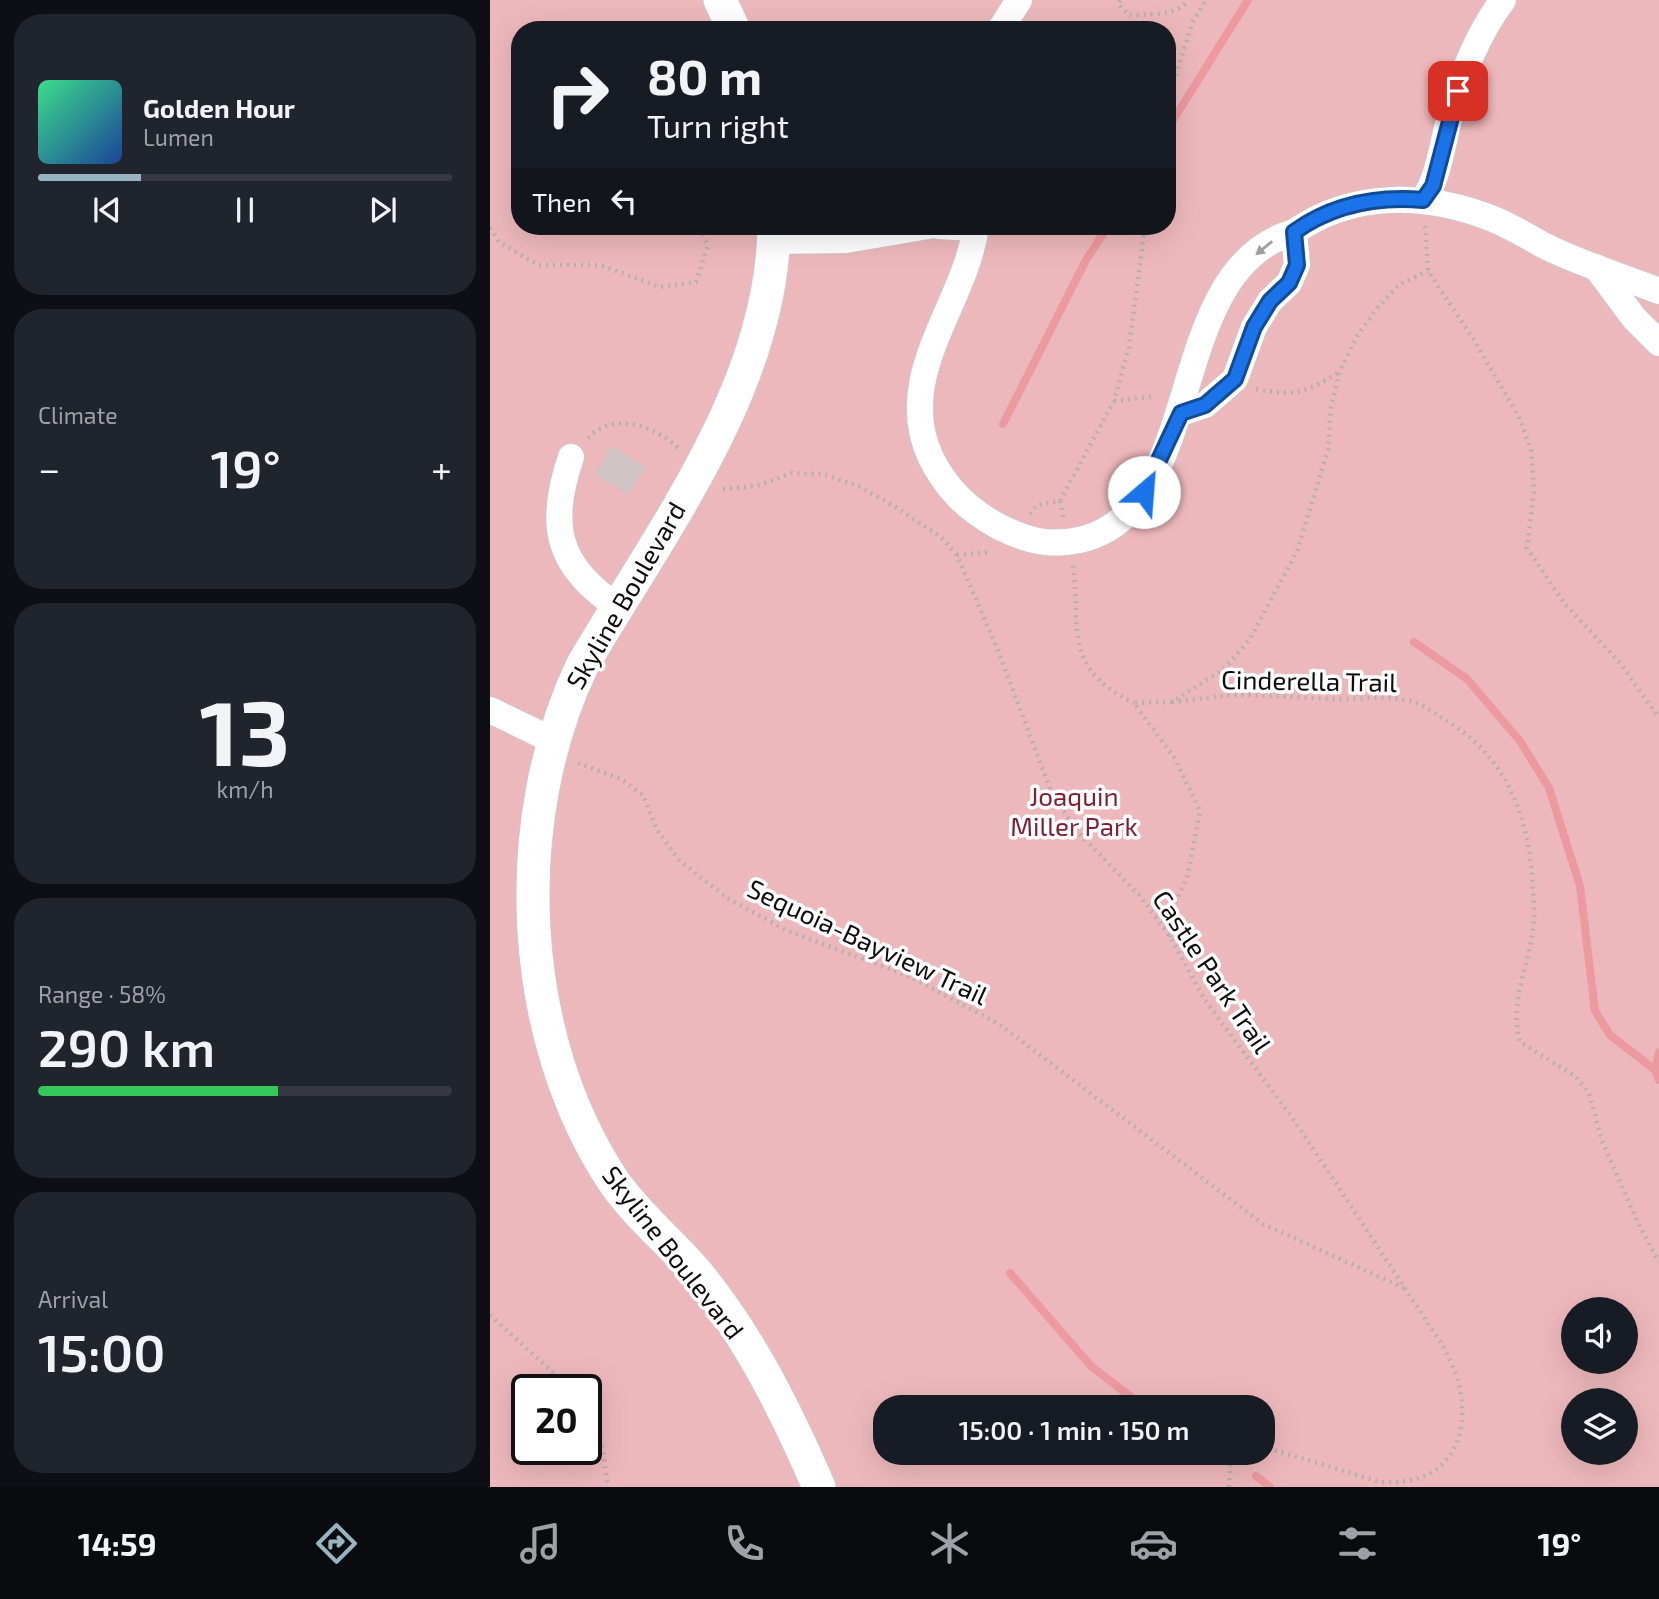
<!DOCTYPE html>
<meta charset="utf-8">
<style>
:root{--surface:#171b24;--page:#20242c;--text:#f1f3f6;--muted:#9ea1a6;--line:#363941;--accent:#97b4c0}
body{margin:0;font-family:"Exo 2",sans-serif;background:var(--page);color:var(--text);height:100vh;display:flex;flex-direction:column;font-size:26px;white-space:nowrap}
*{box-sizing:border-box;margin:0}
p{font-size:23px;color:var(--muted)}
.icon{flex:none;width:38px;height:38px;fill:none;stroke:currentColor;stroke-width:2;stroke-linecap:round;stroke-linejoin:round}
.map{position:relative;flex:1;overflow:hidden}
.drawer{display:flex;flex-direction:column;gap:14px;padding:14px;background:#0d0f14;width:490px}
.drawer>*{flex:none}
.top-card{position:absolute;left:21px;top:21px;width:665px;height:214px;border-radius:28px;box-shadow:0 7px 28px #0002;background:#171b24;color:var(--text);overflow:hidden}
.controls{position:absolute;left:1071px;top:1297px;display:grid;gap:14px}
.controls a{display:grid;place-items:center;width:77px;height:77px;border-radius:50%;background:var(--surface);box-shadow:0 7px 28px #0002;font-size:35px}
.speed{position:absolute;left:21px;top:1374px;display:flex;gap:14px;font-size:35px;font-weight:700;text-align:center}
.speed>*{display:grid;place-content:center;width:91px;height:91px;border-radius:50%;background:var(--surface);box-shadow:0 7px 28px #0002;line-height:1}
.speed .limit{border:4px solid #111;border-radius:10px;background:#fff;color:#111}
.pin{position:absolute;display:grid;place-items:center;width:60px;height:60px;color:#fff;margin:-30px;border-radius:14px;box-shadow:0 4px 10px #0006}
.me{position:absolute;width:77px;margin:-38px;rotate:27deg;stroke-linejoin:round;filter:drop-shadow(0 0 5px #0008)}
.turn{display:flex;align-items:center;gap:24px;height:147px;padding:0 21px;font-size:32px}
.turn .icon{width:91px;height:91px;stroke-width:2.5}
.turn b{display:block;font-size:49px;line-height:60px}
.then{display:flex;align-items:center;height:66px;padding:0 21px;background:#0003;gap:14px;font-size:26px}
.big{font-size:52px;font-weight:600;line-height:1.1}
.drawer .widget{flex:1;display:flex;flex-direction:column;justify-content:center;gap:10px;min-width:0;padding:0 24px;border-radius:28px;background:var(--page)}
.drawer .dial{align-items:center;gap:0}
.dial b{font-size:91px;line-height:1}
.song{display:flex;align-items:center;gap:21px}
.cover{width:84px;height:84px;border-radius:10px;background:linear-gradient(135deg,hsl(150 70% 55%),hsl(220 70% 35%))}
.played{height:7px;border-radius:4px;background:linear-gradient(90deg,var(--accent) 25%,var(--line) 25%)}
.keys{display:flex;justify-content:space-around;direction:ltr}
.heat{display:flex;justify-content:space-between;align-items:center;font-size:38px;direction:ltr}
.charge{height:10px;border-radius:5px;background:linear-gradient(90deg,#34c759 58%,var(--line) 0)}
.trip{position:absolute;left:383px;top:1395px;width:402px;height:70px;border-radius:28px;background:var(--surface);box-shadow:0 7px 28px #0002;font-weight:600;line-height:70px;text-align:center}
.dock{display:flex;height:112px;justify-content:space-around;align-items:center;background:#090b0e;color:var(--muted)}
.dock .icon{width:49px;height:49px}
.dock .current{color:var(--accent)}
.dock b{font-size:32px;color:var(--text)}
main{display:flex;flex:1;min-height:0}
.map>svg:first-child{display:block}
.green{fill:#edb8bb;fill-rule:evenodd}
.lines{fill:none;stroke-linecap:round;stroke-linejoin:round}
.stream{stroke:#ec999f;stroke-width:8}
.building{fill:#cfc3c4}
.minor-casing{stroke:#d2c6c7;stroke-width:28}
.major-casing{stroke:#d2c6c7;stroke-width:35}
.path{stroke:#b5b0b0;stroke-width:4.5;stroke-dasharray:2 5;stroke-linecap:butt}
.minor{stroke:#fff;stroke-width:26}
.major{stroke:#fff;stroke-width:33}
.oneway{fill:#9f9d9d}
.route-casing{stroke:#114b97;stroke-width:18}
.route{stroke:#1a73e8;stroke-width:12}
.labels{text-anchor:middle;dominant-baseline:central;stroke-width:7;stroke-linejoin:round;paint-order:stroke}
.street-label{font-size:26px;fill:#0f0b0b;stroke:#fff}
.park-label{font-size:26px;fill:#7f1f32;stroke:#fff}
</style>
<main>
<section class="drawer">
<div class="widget">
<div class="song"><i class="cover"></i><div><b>Golden Hour</b><p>Lumen</p></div></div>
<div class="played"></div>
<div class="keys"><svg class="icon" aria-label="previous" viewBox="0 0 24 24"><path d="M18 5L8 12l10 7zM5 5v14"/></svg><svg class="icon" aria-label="pause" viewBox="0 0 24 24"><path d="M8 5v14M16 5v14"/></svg><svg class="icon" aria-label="next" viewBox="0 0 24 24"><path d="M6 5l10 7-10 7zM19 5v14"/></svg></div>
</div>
<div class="widget"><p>Climate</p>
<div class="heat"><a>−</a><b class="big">19°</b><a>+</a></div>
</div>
<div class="widget dial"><b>13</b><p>km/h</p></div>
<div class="widget"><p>Range · 58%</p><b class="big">290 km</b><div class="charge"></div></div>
<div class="widget"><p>Arrival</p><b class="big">15:00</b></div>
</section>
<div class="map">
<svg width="1169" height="1487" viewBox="0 0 1169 1487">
<rect width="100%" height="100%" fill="#fef9f9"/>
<path class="green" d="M0 0H1169V1487H0ZM30 30H677V226H30ZM1083 1309H1136V1362H1083ZM37 1390H96V1449H37ZM1083 1400H1136V1452H1083ZM396 1407H774V1452H396Z"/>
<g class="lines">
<g class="stream">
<path d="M677 130 758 0"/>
<path d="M513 424 596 260 618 226"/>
<path d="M924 642 977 679 1030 741 1059 788 1090 886 1105 1011 1120 1035 1165 1070 1169 1080"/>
<path d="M1165 1070 1169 1052"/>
<path d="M520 1273 601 1366 654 1407"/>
<path d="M766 1476 780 1487"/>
</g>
</g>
<path class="building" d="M121 446 156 467 139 495 105 475Z"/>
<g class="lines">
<defs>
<g id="minor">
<path d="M510 30 529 0"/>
<path d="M933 200C950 176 952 142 961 113 971 75 989 32 1013 0"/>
<path d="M449 226 486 228"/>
<path d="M486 226C476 304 402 376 441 458 456 488 476 508 506 525 536 541 563 548 597 538 717 502 674 269 804 232L807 265 799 283 780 301 764 327 745 379 715 405 691 413"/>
<path d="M804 232C863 191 933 193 998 217 1018 224 1036 236 1055 246 1091 264 1131 276 1169 291"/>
<path d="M284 241 356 240 438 226"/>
<path d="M1106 267 1144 318 1169 343"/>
<path d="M81 457C58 524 66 566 127 606"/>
<path d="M0 710 62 740"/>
</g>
<g id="major">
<path d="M230 0 244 30"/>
<path d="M284 226C283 386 170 532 92 666 18 822 27 1037 124 1182 147 1215 180 1242 206 1272 259 1336 296 1411 329 1487"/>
</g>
</defs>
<use href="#minor" class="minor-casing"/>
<use href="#major" class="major-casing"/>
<g class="path">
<path d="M630 0 628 3 638 15C658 14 685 17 699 0"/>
<path d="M677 102 703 21 716 0"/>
<path d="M935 226 938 271 984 340 1029 417 1041 449 1044 491 1037 548 1074 603 1130 663 1169 718"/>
<path d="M0 228 9 242 48 265H110L170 287 206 282 218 246 209 226"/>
<path d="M766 389C804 397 817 392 849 372"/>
<path d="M624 401 666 396"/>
<path d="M98 438C122 411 166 426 188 448"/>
<path d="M233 489 267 486 302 473 333 474 368 486 404 506 451 537 467 555 509 653 562 794 588 832 649 895 680 937 715 1000 806 1123 953 1346C958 1357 965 1369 968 1381 984 1442 955 1487 890 1482L774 1447"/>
<path d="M570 501 574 520"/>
<path d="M540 514 547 505 570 501 624 401 639 347 655 226"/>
<path d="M467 555 501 552"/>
<path d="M583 566C591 631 572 668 644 703"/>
<path d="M682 702C705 700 728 695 751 695 781 695 812 698 842 699 868 700 896 695 921 701 933 704 944 713 954 719 1027 763 1042 831 1044 911 1045 955 1017 999 1030 1042L1085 1076 1099 1093 1112 1141 1149 1225 1169 1262"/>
<path d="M88 763 131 779 153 795 167 830 189 860 237 898 298 931 421 977 509 1024 773 1224 914 1288"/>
<path d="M680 937 682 910 697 878 710 811 685 759 644 703 682 702 734 669 760 639 807 551 838 450 841 407 850 371 866 338 886 309 910 284 938 271"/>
<path d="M0 1315 82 1390"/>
<path d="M96 1408 109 1426 118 1487"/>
<path d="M739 1487 740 1466 753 1452"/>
</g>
<use href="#minor" class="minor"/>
<use href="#major" class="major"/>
</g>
<defs><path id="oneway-solid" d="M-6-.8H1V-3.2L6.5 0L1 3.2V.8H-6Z" transform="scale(1.75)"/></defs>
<use class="oneway" href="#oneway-solid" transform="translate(774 248) rotate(141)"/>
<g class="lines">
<defs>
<path id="route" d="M654 492 691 413 715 405 745 379 764 327 780 301 799 283 807 265 804 232C842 205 887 196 933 200L943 186 968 91"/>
</defs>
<use href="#route" class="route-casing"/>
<use href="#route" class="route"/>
</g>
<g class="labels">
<g class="street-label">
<text transform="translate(135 595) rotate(-60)">Skyline Boulevard</text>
<text transform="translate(819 680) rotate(1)">Cinderella Trail</text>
<text transform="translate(378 941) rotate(25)">Sequoia-Bayview Trail</text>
<text transform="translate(723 971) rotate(56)">Castle Park Trail</text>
<text transform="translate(184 1252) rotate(52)">Skyline Boulevard</text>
</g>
<g class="park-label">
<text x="584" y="795">Joaquin<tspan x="584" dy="30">Miller Park</tspan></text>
</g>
</g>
</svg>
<div class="controls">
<a><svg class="icon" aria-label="sound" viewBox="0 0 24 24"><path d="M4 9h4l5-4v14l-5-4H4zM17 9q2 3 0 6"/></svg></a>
<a><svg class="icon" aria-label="layers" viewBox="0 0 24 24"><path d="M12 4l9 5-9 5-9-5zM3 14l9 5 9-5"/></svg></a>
</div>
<div class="speed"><div class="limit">20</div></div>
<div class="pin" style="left:968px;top:91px;background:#d93025"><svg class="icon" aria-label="arrive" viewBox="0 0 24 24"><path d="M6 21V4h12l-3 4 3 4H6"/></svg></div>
<svg class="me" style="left:654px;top:492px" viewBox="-20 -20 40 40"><circle r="19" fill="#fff"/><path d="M0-13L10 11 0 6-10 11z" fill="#1a73e8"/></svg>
<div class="trip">15:00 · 1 min · 150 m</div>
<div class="top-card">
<div class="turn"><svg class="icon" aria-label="right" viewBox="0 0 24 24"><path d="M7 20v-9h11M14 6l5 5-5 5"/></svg><div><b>80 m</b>Turn right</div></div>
<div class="then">Then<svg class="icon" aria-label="left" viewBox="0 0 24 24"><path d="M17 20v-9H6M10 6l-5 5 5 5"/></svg></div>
</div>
</div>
</main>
<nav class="dock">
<b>14:59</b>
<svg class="icon current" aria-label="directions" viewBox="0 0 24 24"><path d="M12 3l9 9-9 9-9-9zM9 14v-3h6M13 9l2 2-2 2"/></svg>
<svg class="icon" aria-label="music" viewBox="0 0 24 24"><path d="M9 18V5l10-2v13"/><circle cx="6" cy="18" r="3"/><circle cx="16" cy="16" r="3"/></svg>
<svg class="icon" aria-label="phone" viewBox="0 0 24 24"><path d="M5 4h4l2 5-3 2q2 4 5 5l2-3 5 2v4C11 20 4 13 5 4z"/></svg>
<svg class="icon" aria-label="climate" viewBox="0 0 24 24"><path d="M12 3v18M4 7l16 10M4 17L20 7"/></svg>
<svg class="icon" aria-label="car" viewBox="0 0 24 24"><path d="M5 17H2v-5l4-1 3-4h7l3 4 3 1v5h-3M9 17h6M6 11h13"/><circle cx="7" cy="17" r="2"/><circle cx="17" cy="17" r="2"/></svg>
<svg class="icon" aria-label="filters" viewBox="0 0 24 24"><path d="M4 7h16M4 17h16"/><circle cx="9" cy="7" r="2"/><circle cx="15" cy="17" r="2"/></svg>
<b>19°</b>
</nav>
